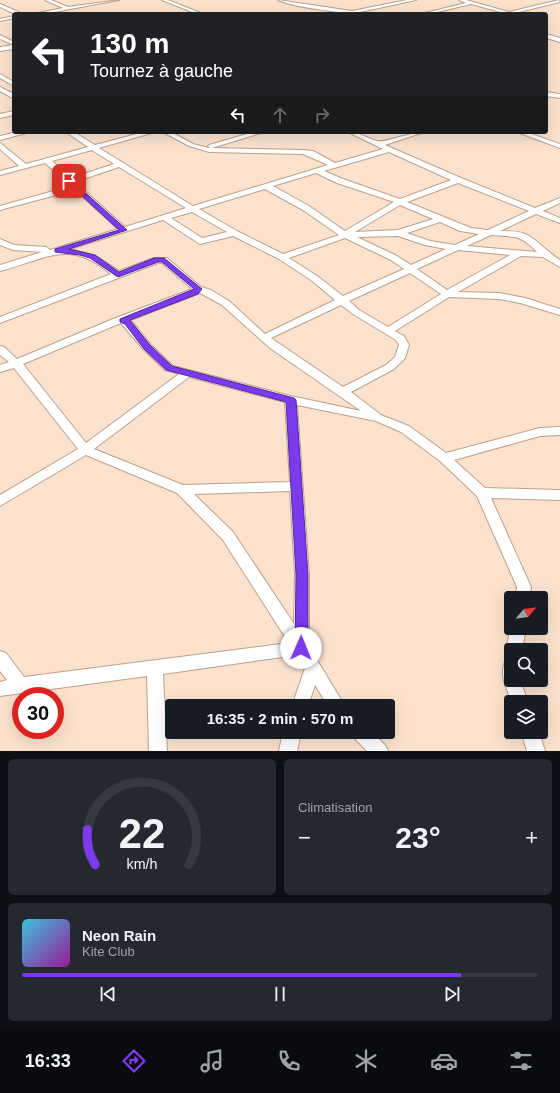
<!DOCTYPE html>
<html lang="fr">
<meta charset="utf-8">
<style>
:root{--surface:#171b24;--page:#242831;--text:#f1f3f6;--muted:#9ea1a6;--line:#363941;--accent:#7c3aed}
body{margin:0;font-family:Arial,sans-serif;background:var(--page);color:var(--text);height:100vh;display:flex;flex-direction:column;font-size:15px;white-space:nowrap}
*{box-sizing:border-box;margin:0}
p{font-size:13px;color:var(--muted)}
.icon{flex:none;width:22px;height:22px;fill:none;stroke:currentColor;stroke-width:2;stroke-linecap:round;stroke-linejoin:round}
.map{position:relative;height:751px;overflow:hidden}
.details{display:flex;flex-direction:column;gap:8px;padding:8px;background:#0d0f14;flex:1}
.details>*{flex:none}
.banner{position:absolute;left:12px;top:12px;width:536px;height:122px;border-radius:4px;box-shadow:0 4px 16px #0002;background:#202124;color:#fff;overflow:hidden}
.needle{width:26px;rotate:61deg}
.fabs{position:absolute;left:504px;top:591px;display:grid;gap:8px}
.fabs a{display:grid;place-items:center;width:44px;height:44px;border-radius:4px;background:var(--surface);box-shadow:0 4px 16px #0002;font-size:20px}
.speed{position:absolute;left:12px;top:687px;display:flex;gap:8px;font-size:20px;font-weight:700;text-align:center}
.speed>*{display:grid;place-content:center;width:52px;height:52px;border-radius:50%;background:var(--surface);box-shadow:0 4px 16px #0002;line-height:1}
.speed .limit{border:6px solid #d22;background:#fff;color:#111}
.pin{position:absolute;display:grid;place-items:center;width:34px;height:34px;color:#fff;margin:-17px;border-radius:8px;box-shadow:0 2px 6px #0006}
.me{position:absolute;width:44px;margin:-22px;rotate:1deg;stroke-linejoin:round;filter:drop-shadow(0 0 3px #0008)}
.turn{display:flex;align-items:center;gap:14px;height:84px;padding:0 12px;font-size:18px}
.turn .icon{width:52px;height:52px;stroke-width:2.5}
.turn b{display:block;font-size:28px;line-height:34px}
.lanes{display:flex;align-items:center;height:38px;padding:0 12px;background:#0003;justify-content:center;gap:20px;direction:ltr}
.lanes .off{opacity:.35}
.big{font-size:30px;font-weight:700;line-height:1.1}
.details .card{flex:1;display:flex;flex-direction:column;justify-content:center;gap:6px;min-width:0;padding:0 14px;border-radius:6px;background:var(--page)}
.details .dial{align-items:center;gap:0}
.dial svg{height:104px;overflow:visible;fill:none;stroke:var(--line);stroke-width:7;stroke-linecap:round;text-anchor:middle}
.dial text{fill:var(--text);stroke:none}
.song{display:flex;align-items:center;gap:12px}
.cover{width:48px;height:48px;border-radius:6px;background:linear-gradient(135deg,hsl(190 70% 55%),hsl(300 70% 35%))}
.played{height:4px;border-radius:2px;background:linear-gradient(90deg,var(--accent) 85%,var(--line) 85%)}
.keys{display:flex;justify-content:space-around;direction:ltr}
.heat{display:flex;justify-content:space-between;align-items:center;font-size:22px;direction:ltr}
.details .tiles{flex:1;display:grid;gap:8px;grid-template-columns:1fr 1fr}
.card:last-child{grid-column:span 2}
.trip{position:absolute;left:165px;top:699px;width:230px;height:40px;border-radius:4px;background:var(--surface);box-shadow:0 4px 16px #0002;font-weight:700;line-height:40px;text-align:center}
.menu{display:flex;height:64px;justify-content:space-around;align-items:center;background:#090b0e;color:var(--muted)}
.menu .icon{width:28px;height:28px}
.menu .current{color:var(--accent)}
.menu b{font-size:18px;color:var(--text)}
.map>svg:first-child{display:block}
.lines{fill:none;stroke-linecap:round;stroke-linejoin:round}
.minor-casing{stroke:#bea088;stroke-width:2}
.minor{fill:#fff;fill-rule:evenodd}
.route{fill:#7c3aed;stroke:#51269a}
</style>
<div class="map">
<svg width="560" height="751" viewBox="0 0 560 751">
<rect width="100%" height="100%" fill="#fbe2ce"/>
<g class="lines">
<defs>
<g id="minor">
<path d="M45 0H51L68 7 119 0 43 14H33L63 8Z"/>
<path d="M162 0H168L203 14H197Z"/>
<path d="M278 0 352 11 407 0H416L360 12 365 14C348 14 291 7 278 0Z"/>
<path d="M459 0H466L509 12 559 0 560 2 511 14H503L504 13 471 4 429 14H421L466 3Z"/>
<path d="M0 4 21 13V14H15L0 7Z"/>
<path d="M14 16V18L0 21V19Z"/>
<path d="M546 34 560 38V42L546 38Z"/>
<path d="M0 35 14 42V49L0 51V47L14 45 0 39Z"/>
<path d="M0 74 14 82V86L0 78Z"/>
<path d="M0 87 14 94V99L0 91Z"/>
<path d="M546 92 560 94V98L546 96Z"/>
<path d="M14 111V115L0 118V114Z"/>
<path d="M18 132H30L0 140V136Z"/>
<path d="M66 132H74L95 145 144 132H155L99 148 193 206 328 165 303 154 209 152 189 146 163 132H171L193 144 209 148H210L208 146 209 145 254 132H264L212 148 303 150 313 151 335 163 383 149 348 132C360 132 367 139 378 141 384 143 412 132 424 132L385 145 461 178 535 208 560 198V203L543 211 560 218V223L536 214 500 231C508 231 518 231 525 234 537 239 548 253 560 260V267L543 257 521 256 458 292 499 293 525 298 560 309V315L520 303 499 299 449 297 395 331 404 336 409 345 405 358 394 369 351 392 381 415 409 426 446 453 540 428 560 427V435L540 436 454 460 485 488 560 490V500L491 498 531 587 530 598H516L517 587 477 496 440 461 401 432 376 421 297 405 309 575V647L345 706H328L315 685 308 706H292L305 668 297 655 163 674 167 751H149L147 676 0 696V682L7 680 0 671V651L6 653 24 677 289 643 223 540 177 493 86 455 0 506V495L78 449 14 368 0 372V365L9 362 0 355V346L4 347 17 359 113 319 192 289 162 263H158L0 323V317L111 274C68 238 47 259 0 271V265L42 252 13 250 0 245V239L14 245 46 247 50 250 118 229 75 190 0 210V206L71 186 45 163 0 175V171L19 166 0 149V143L26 164 88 147ZM92 150 114 164 71 178 52 161ZM389 152 451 180 400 199 343 179 324 171ZM119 167 186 208 125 227 75 182ZM316 173 337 183 394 202 345 231 309 206 273 186ZM458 183 529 211 488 230 471 228 407 202ZM265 189 303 210 339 235 283 254 237 231 199 209ZM400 205 433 219 398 230 355 232ZM192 212 227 232 202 238 171 218ZM163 220 200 244 233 236 279 259 311 280 335 300 265 334 229 301 211 290 201 287 167 258H154L119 271 96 256 70 249ZM440 222 460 231 479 234 455 245 430 241 407 233ZM491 235C514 237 520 234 537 252L467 246ZM398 236 425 245 446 249 411 265 397 256 357 237ZM345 238 391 260 404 269 343 296 317 276 289 258ZM458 250 510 255 447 290 417 269ZM410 273 441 294 388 327 359 310 349 301ZM200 293 222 305 270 348 361 411 291 396 173 366 151 345 131 320ZM341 305 353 314 396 340 399 345 395 357 386 365 343 387 271 338ZM121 323 143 349 165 370 179 374 86 443 23 364ZM189 377 285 402 290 482 183 485 94 449ZM290 491 295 575 294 624 233 532 194 494Z"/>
<path d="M517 132H526L560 144V148Z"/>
<path d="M511 627V628H526L522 650H511V656L506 650Z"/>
<path d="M511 660V680H520L528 702H512C507 689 499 675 505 662Z"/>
<path d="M283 732H301L297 751H279Z"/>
<path d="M351 732H372L385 745 388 751H367L354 738Z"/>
<path d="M521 732H539L545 751H527Z"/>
</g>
</defs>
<use href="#minor" class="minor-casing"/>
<use href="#minor" class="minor"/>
</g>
<path class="route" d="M67 180H71L127 230 69 249 95 255 119 272 154 258H164L202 289 198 294 130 320 150 345 172 366 294 398 296 400 308 575V648L306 652 301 653 297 652 295 648 296 575 286 402 166 370 144 349 125 324 120 322V319L194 289 162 262H158L118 277 90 258 80 255 55 252V249L119 230 67 182Z"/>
</svg>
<div class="fabs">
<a><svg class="needle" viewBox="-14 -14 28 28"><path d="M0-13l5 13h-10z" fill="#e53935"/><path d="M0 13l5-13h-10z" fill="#9ea1a6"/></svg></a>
<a><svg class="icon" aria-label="search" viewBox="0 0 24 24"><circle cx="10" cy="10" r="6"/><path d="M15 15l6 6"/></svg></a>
<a><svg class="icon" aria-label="layers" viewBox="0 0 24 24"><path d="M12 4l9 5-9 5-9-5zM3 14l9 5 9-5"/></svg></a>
</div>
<div class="speed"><div class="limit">30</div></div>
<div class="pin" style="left:69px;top:181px;background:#d93025"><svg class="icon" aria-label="arrive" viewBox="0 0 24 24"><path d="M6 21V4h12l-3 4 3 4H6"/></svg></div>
<svg class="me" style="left:301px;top:648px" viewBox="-20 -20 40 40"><circle r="19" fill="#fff"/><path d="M0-13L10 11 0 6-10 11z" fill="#7c3aed"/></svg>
<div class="trip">16:35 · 2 min · 570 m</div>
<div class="banner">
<div class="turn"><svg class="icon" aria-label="left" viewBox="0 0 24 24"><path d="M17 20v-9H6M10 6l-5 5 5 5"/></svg><div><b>130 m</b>Tournez à gauche</div></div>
<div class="lanes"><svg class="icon" aria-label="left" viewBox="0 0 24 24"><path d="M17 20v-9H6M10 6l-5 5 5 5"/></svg><svg class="icon off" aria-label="ahead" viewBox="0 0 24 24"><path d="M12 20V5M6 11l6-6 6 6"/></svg><svg class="icon off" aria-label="right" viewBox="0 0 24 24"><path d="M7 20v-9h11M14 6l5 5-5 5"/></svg></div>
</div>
</div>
<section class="details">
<div class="tiles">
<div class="card dial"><svg viewBox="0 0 100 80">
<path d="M14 69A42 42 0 1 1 86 69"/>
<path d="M14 69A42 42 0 0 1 8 42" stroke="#7c3aed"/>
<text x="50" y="56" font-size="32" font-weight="700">22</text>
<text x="50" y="72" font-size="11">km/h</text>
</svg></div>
<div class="card"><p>Climatisation</p>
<div class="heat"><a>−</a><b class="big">23°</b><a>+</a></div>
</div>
<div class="card">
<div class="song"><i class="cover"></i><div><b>Neon Rain</b><p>Kite Club</p></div></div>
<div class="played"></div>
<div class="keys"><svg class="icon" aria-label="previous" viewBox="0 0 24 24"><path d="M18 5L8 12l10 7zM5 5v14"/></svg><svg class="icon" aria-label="pause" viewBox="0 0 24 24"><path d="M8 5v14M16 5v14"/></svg><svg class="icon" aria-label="next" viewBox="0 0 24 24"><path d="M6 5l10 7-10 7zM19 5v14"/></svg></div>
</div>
</div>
</section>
<nav class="menu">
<b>16:33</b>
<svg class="icon current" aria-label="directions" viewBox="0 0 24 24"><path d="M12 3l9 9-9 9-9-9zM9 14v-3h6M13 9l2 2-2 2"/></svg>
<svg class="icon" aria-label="music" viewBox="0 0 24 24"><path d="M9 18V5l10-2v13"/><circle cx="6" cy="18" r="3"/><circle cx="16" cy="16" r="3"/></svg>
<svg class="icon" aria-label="phone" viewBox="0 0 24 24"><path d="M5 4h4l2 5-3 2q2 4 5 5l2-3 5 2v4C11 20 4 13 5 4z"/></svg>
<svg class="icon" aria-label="climate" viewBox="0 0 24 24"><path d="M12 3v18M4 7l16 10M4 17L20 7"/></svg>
<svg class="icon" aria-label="car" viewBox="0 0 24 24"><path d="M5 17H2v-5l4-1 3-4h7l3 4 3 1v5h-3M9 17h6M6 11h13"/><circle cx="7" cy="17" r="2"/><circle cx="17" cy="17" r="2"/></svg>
<svg class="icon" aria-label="filters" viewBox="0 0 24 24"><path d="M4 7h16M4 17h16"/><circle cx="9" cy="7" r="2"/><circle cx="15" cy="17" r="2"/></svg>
</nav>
